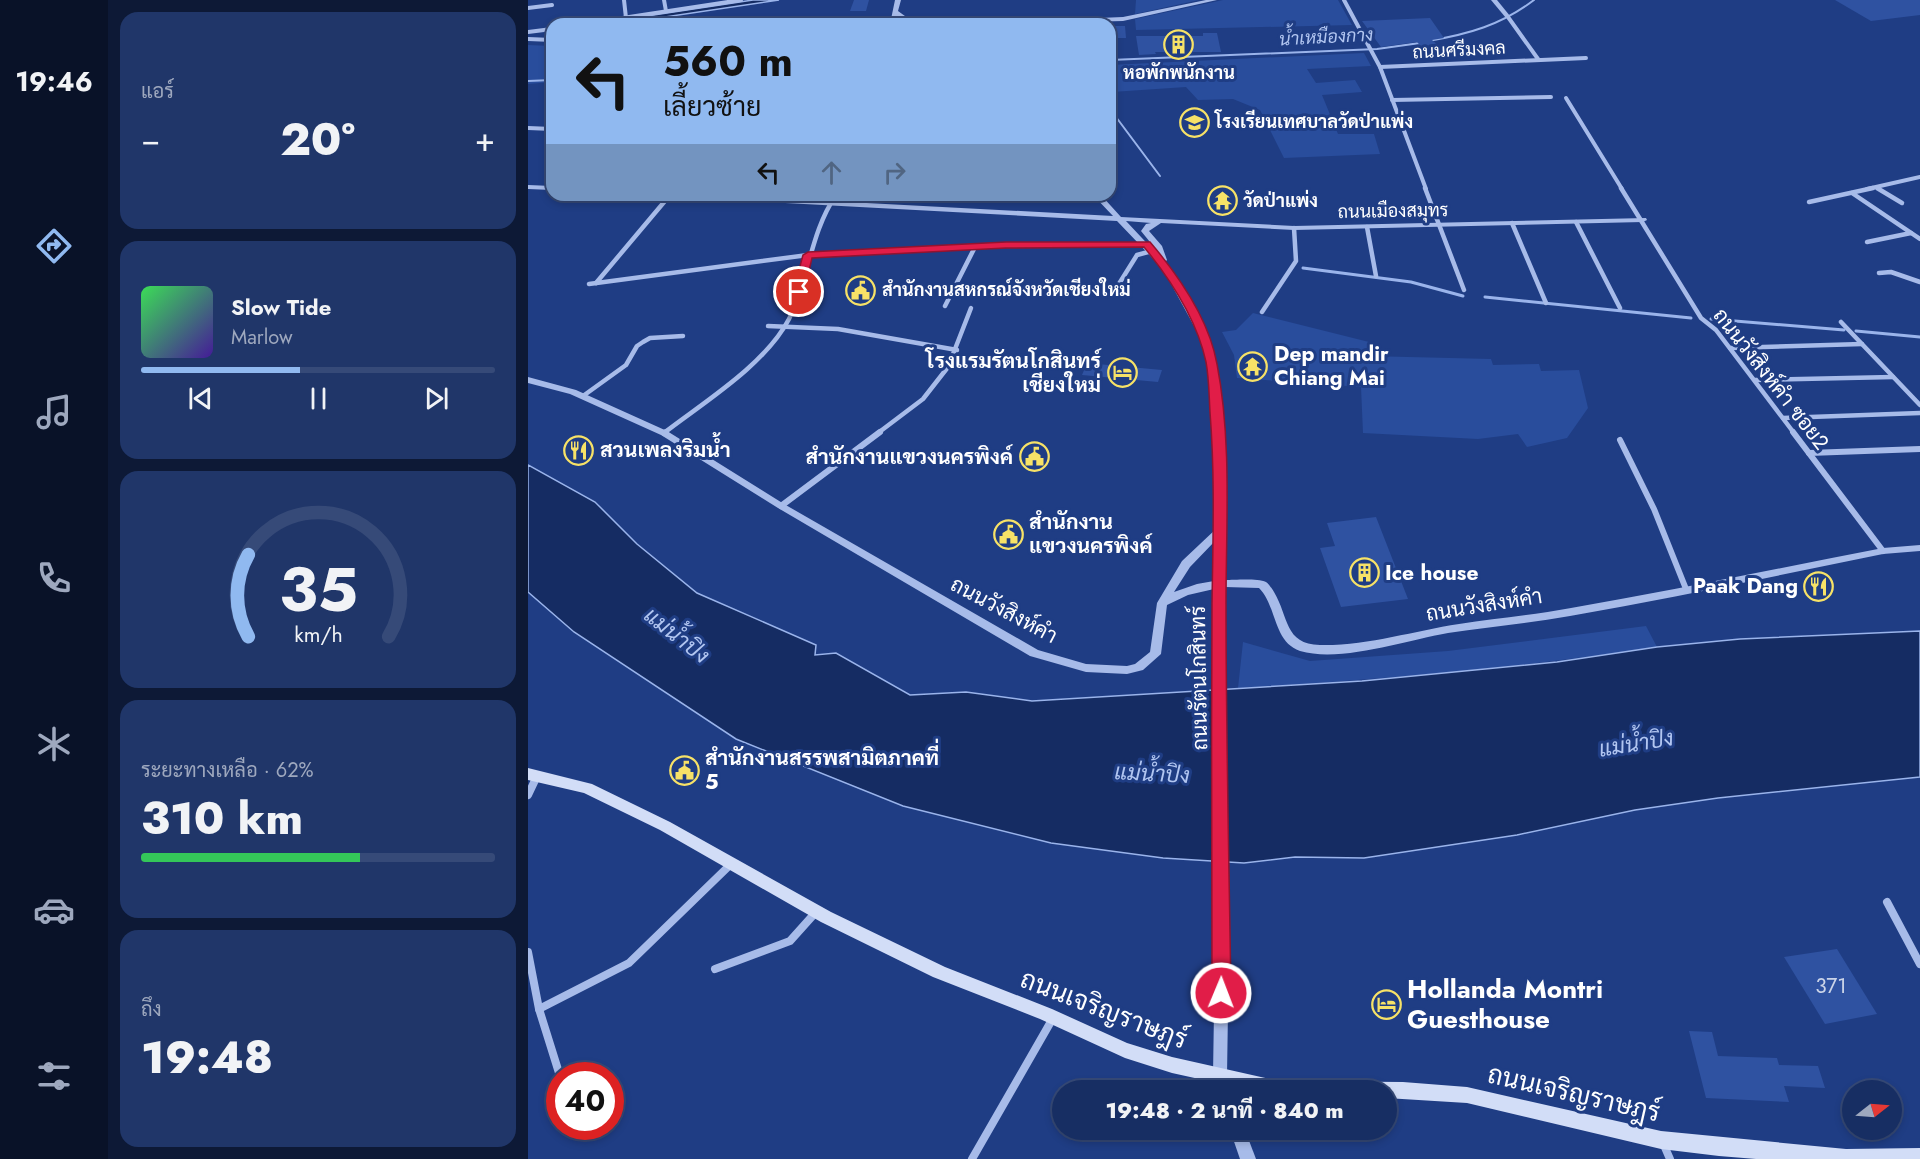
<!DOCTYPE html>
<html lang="th">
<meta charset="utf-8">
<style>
:root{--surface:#172e63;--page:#203669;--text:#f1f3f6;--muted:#9ea8be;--line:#364a78;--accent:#90b9f0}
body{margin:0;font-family:Jost,Sarabun,sans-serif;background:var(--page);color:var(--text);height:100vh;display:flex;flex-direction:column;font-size:22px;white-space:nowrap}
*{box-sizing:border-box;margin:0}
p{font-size:20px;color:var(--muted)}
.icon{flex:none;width:33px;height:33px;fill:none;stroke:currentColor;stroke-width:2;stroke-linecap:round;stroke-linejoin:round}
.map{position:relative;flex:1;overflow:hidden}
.sheet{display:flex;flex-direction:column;gap:12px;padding:12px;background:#0d1936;width:420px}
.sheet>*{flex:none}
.banner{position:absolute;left:18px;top:18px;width:570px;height:183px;border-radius:18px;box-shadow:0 3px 9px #0003,0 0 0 2px var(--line);background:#90b9f0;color:#111;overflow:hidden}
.needle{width:39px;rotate:73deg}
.tools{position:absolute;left:1314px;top:1080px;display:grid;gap:12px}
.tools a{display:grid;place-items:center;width:60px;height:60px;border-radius:50%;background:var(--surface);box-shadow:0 3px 9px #0003,0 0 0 2px var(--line);font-size:30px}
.speed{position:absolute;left:18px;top:1062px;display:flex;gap:12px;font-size:30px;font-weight:700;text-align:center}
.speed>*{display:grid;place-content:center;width:78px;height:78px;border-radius:50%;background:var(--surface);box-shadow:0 3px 9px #0003,0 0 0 2px var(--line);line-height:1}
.speed .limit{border:9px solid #d22;background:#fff;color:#111}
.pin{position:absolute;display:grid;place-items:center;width:51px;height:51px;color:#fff;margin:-26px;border:3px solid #fff;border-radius:50%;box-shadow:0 2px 6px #0007}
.me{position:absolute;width:66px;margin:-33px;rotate:1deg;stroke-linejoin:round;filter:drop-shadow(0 0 4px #0008)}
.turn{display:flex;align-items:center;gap:21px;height:126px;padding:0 18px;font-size:27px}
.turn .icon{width:78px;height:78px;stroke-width:2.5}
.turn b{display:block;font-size:42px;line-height:51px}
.lanes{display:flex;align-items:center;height:57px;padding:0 18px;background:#0003;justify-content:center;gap:30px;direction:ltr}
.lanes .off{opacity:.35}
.big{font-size:45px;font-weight:800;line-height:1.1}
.sheet .widget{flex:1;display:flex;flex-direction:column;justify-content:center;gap:9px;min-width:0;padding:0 21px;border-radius:18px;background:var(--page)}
.sheet .dial{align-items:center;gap:0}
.dial svg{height:156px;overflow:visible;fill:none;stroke:var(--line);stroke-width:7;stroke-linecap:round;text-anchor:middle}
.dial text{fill:var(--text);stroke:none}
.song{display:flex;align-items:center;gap:18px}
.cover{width:72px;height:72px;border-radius:9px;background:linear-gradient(135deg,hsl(130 70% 55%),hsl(260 70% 35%))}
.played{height:6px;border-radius:3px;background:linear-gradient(90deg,var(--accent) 45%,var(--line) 45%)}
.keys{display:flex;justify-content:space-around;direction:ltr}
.heat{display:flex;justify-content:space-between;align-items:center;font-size:33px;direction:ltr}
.charge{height:9px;border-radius:4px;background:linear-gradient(90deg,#34c759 62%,var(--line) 0)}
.trip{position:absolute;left:524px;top:1080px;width:345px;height:60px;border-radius:30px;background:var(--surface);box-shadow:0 3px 9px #0003,0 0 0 2px var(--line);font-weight:800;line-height:60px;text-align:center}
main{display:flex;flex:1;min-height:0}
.tabs{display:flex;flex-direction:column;width:108px;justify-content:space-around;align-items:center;background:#091228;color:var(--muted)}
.tabs .icon{width:42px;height:42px}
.tabs .active{color:var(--accent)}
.tabs b{font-size:27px;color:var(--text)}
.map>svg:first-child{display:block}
.green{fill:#294d9c}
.water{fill:#152c63;stroke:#9ab4eb;stroke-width:1.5}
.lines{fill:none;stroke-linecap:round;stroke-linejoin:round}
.stream-far1{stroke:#9ab4eb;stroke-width:2}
.stream{stroke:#9ab4eb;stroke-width:3}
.building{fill:#2f52a1}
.minor-far3{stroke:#a7bbe9;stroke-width:4}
.minor-far2{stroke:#a7bbe9;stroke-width:4.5}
.minor-far1{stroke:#a7bbe9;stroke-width:6}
.minor{stroke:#a7bbe9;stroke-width:8}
.tertiary{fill:#a7bbe9;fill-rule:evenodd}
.secondary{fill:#d2ddf7;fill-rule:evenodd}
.route{fill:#e11d48;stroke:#92132f;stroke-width:1.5}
.labels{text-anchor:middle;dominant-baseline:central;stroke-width:6;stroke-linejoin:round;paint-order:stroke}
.far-water-label{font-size:18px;font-style:italic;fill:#b2c6f1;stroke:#1f3d84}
.far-street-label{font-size:18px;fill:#fff;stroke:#1f3d84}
.far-poi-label{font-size:18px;font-weight:bold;fill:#fff;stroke:#1f3d84;text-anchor:start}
.poi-label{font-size:21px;font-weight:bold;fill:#fff;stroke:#1f3d84;text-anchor:start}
.street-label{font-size:21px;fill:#fff;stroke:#1f3d84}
.near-number-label{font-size:21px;fill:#cbd4e8}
.water-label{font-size:22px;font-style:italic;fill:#b2c6f1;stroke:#1f3d84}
.near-poi-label{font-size:26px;font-weight:bold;fill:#fff;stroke:#1f3d84;text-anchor:start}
.near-street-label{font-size:26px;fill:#fff;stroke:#1f3d84}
</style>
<main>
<nav class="tabs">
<b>19:46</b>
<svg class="icon active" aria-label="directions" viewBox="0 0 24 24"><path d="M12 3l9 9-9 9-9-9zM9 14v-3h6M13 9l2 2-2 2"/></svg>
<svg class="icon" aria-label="music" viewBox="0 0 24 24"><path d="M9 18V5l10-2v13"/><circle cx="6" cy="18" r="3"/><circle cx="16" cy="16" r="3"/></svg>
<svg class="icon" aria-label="phone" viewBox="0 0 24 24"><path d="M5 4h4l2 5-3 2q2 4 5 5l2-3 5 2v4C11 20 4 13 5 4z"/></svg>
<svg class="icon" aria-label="climate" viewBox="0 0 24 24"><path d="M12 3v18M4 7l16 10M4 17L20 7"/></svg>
<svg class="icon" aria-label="car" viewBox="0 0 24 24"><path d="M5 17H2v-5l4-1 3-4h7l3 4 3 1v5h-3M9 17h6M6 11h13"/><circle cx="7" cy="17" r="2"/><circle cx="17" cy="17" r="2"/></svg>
<svg class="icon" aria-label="filters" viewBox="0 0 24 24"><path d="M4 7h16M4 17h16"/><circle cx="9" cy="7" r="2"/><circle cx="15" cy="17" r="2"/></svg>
</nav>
<section class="sheet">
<div class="widget"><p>แอร์</p>
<div class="heat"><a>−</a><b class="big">20°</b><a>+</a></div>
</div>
<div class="widget">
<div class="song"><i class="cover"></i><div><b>Slow Tide</b><p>Marlow</p></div></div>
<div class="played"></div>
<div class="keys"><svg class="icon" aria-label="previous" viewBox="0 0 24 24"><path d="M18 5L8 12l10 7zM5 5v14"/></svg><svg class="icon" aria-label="pause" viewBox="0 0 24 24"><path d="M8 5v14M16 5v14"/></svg><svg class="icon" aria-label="next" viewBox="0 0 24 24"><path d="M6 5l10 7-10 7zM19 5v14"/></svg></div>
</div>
<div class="widget dial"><svg viewBox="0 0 100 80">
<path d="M14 69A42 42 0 1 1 86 69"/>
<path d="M14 69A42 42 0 0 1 14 27" stroke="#90b9f0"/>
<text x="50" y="56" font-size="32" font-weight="700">35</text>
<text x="50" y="72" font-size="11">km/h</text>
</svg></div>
<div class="widget"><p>ระยะทางเหลือ · 62%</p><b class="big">310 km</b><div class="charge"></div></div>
<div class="widget"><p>ถึง</p><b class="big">19:48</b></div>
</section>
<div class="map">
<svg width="1392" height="1159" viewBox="0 0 1392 1159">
<rect width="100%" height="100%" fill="#1f3d84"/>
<g class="green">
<path d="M608 0H671L607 14Z"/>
<path d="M695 0H810L824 25 608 30 607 19Z"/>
<path d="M0 45 24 46V82L0 84Z"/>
<path d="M836 53 843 66 779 69 788 83 827 80 834 92 794 95 810 134H846L852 154 756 158 732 110 705 99 670 100 658 87 584 92 582 90V65Z"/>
<path d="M725 313 841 342 839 356 963 359 965 365 1011 364 1013 371 1051 370 1060 408 1039 438 999 447 990 434 950 439 835 433 833 387 709 378 706 355 694 332 708 330Z"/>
<path d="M1118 626 1129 647C990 668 850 680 710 688L715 642 782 661 920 651Z"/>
</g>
<g class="water">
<path d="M225 0H251L90 24H66Z"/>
<path d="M0 465 67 502 109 544 169 593 288 645 287 655 308 653 382 695 438 692 504 701 834 681 1029 662 1129 647 1212 639 1392 631V777L1190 798 1107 810 989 835 836 858 767 857 716 863 635 858 523 843 375 806 208 739 46 632 0 592Z"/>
</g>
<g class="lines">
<g class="stream-far1">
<path d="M900 41C941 34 973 25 1006 0"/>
<path d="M582 60 849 49 892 43"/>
<path d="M0 81 24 80"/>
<path d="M582 109 632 176"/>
</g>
<g class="stream">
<path d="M775 268 883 282 935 296"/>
<path d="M957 297 1163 318"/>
<path d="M1183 319 1316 330"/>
<path d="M1328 331 1392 337"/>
</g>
</g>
<g class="building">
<path d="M326 0H341L338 11H322Z"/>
<path d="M1307 0H1392V15L1343 21Z"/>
<path d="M902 18 916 38 904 40 918 52 899 53 889 42 853 47 834 21Z"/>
<path d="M582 26H597L598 38H582Z"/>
<path d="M675 33H689L693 52H627L628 54 611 55 608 36H675Z"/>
<path d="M559 363 634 370 630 382 554 375Z"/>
<path d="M848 517 880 599 813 607 792 548 807 546 799 523Z"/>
<path d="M1309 949 1349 1014 1297 1024 1256 957Z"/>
<path d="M1161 1031 1184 1032 1190 1056 1249 1058 1251 1065 1290 1066 1297 1088 1256 1086 1261 1102 1178 1098Z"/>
</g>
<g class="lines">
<g class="minor-far3">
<path d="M96 0 98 18"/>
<path d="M136 0 138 11"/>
<path d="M816 0 852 67 898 189"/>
<path d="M0 8 24 5"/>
<path d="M980 17 1010 59"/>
<path d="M55 24 213 0"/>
<path d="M0 32 24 29"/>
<path d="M852 67 1058 58"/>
<path d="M1038 98 1094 189"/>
<path d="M864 100 1023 97"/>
<path d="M0 128 24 129"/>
<path d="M1339 189 1392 177"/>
</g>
<g class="minor-far2">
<path d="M897 188 936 290"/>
<path d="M1093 188 1173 318 1188 330 1266 433"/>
<path d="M1349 188 1374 203"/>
<path d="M1324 193 1392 239"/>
<path d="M1281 202 1345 188"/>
<path d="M1048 222 1092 308"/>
<path d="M984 223 1018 303"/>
<path d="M839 227 848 276"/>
<path d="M1339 242 1383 233"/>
<path d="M1351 273 1363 272 1392 282"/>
<path d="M68 283 142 195"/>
<path d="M61 284 280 255 478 245H618"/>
<path d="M584 295 609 255 624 251"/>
<path d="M417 306 447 247"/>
<path d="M734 312 768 261 766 228"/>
<path d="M1313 322 1392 405"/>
<path d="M240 326 310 329 429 350"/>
<path d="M1202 348 1334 344"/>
<path d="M1227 380 1365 377"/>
<path d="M55 396 98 365 109 346 115 342 122 338 155 336"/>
<path d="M1255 418 1392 413"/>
<path d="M136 433C176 402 237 365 261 319 281 279 282 233 308 195"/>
<path d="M350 433 395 399 420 367 443 308"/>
</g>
<g class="minor-far1">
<path d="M1265 432 1355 551"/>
<path d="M136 433 138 432"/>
<path d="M1092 440 1126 509 1158 589"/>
<path d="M1281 453 1392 449"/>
<path d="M253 506 352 432"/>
</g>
<g class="minor">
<path d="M0 795 9 776"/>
<path d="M1359 902 1392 964"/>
<path d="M0 952 11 1009"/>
<path d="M187 969 262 941 288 912"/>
<path d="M32 1076 11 1009 101 963 203 864"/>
<path d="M1135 1143 1142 1159"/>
<path d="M444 1159 525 1018"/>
</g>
<g class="tertiary">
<path d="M367 0H373L370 11 388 24H381L370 16 368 24H362Z"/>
<path d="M678 0H689L595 21 475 24 478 22 595 17Z"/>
<path d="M963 0H969L982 16V18H978Z"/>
<path d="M0 37 24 38V42L0 41Z"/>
<path d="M0 185 24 186V190L0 189Z"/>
<path d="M144 195H188L585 216 565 195H573L593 217 766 226 1118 218 1119 220 1115 222 766 230 633 223 621 231 634 246 639 260 637 262 642 268 680 337 688 364 699 514 697 580C707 580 729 578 738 582 741 584 744 589 746 592 761 617 756 644 792 645 839 646 885 631 931 624 968 618 1006 615 1043 608 1148 590 1251 568 1355 548L1392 545V551L1355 554C1251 575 1147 598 1042 616 1002 623 961 627 920 633 879 640 813 663 772 651 745 642 749 606 731 588L697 587 701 947 699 1075 704 1090H690L685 1075 687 947 686 589 660 595 639 605 633 654 615 670 599 674 558 672 502 656 250 508 133 435 42 394 0 383V377L48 390 139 431 256 504 510 650 558 664 599 666 607 664 622 652 629 603 654 561 689 528 680 364 672 337 635 269 589 221 148 197ZM598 221 623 223 618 224 613 231 626 247 629 254ZM688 540 686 581 669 584 646 592 662 567Z"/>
<path d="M702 1130H717L728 1159H712Z"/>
</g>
<path class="secondary" d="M0 768 64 784 142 822 303 912 417 967 524 1009 599 1043 644 1057 751 1081 875 1082 939 1087 1133 1131 1318 1149 1392 1148V1159H1228L1191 1156 1133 1149 939 1103 858 1098V1090H721L644 1073 597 1058 512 1019 405 977 293 922 132 830 56 793 0 780Z"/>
</g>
<path class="route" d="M478 242H622C651 276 681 319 689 364 704 441 698 525 698 604 698 734 701 863 703 993L700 999 693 1002 687 999 684 993C684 863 683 733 684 603 685 539 687 476 682 412 681 396 681 378 678 362 669 320 643 280 616 247L478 248 284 258 276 292 271 295 265 292 275 255 280 252Z"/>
<defs>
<symbol id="building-ring" viewBox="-11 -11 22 22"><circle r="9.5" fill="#1f3d84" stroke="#f7e267" stroke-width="1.5"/><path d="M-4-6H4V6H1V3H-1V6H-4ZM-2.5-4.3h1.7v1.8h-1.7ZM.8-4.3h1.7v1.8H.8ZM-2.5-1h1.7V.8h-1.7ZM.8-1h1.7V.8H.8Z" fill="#f7e267"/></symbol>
<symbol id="school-ring" viewBox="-11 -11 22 22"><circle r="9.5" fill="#1f3d84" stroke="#f7e267" stroke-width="1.5"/><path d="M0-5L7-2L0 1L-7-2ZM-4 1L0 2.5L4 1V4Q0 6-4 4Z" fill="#f7e267"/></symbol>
<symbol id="temple-ring" viewBox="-11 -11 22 22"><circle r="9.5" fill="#1f3d84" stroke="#f7e267" stroke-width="1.5"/><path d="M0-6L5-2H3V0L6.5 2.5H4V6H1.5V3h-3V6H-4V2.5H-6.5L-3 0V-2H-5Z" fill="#f7e267"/></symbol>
<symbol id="civic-ring" viewBox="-11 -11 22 22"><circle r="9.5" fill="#1f3d84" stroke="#f7e267" stroke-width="1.5"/><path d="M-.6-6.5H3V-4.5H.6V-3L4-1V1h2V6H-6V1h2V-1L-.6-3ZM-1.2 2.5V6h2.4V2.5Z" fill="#f7e267"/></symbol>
<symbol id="hotel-ring" viewBox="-11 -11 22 22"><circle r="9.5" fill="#1f3d84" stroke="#f7e267" stroke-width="1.5"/><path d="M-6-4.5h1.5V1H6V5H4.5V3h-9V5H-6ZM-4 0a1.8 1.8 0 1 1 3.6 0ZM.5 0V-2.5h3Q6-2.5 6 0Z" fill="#f7e267"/></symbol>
<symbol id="restaurant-ring" viewBox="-11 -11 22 22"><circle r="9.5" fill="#1f3d84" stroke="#f7e267" stroke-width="1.5"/><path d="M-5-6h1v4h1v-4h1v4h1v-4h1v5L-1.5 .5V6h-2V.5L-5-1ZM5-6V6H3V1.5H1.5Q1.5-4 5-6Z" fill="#f7e267"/></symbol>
</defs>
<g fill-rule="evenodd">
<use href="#building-ring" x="634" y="28" width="33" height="33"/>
<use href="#school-ring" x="650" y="106" width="33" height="33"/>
<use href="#temple-ring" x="678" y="184" width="33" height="33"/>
<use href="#civic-ring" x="316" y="274" width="33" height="33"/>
<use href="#temple-ring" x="708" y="350" width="33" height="33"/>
<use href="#hotel-ring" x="578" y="356" width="33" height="33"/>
<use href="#restaurant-ring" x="34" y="434" width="33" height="33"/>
<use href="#civic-ring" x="490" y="440" width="33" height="33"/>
<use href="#civic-ring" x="464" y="518" width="33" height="33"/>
<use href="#building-ring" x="820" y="556" width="33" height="33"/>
<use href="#restaurant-ring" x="1274" y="570" width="33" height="33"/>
<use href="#civic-ring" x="140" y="754" width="33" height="33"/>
<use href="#hotel-ring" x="842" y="988" width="33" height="33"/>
</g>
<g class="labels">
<g class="far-water-label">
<text transform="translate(798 37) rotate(-3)">น้ำเหมืองกาง</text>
</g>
<g class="far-street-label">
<text transform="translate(931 50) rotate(-3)">ถนนศรีมงคล</text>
<text transform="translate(865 211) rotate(-1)">ถนนเมืองสมุทร</text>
</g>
<g class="far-poi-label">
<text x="651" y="73" text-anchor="middle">หอพักพนักงาน</text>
<text x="687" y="122">โรงเรียนเทศบาลวัดป่าแพ่ง</text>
<text x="715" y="201">วัดป่าแพ่ง</text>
<text x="354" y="290">สำนักงานสหกรณ์จังหวัดเชียงใหม่</text>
</g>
<g class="poi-label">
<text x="746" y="354">Dep mandir<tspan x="746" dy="24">Chiang Mai</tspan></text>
<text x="573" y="361" text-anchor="end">โรงแรมรัตนโกสินทร์<tspan x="573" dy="24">เชียงใหม่</tspan></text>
<text x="72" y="450">สวนเพลงริมน้ำ</text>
<text x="485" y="457" text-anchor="end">สำนักงานแขวงนครพิงค์</text>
<text x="501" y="522">สำนักงาน<tspan x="501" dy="24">แขวงนครพิงค์</tspan></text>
<text x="857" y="573">Ice house</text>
<text x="1270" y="586" text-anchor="end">Paak Dang</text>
<text x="177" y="758">สำนักงานสรรพสามิตภาคที่<tspan x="177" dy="24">5</tspan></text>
</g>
<g class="street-label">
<text transform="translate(1243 379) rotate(52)">ถนนวังสิงห์คำ ซอย2</text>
<text transform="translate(956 605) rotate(-9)">ถนนวังสิงห์คำ</text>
<text transform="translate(476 610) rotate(28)">ถนนวังสิงห์คำ</text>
<text transform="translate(671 678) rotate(-91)">ถนนรัตนโกสินทร์</text>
</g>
<g class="near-number-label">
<text x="1303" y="986">371</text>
</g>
<g class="water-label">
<text transform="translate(149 635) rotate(38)">แม่น้ำปิง</text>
<text transform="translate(1108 743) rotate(-9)">แม่น้ำปิง</text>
<text transform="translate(624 773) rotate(3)">แม่น้ำปิง</text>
</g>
<g class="near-poi-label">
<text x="879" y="989">Hollanda Montri<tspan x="879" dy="30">Guesthouse</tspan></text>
</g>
<g class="near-street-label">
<text transform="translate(576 1009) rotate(21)">ถนนเจริญราษฎร์</text>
<text transform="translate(1046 1093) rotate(13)">ถนนเจริญราษฎร์</text>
</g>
</g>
</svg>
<div class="tools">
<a><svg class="needle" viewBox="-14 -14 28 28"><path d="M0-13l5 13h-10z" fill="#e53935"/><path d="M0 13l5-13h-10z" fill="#9ea8be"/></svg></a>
</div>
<div class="speed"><div class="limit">40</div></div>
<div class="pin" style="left:271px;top:292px;background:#d93025"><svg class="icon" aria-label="arrive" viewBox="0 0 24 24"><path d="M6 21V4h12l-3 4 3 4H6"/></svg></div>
<svg class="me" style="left:693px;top:993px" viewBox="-20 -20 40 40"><circle r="17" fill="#e11d48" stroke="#fff" stroke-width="3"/><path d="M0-11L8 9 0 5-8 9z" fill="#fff"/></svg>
<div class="trip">19:48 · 2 นาที · 840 m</div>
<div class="banner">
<div class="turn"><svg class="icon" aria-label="left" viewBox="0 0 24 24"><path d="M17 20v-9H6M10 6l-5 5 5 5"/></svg><div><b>560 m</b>เลี้ยวซ้าย</div></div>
<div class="lanes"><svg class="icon" aria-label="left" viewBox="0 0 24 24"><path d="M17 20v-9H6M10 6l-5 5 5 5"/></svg><svg class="icon off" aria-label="ahead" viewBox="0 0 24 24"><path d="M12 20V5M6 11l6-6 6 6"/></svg><svg class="icon off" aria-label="right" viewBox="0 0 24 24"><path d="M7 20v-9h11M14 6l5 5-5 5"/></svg></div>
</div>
</div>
</main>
